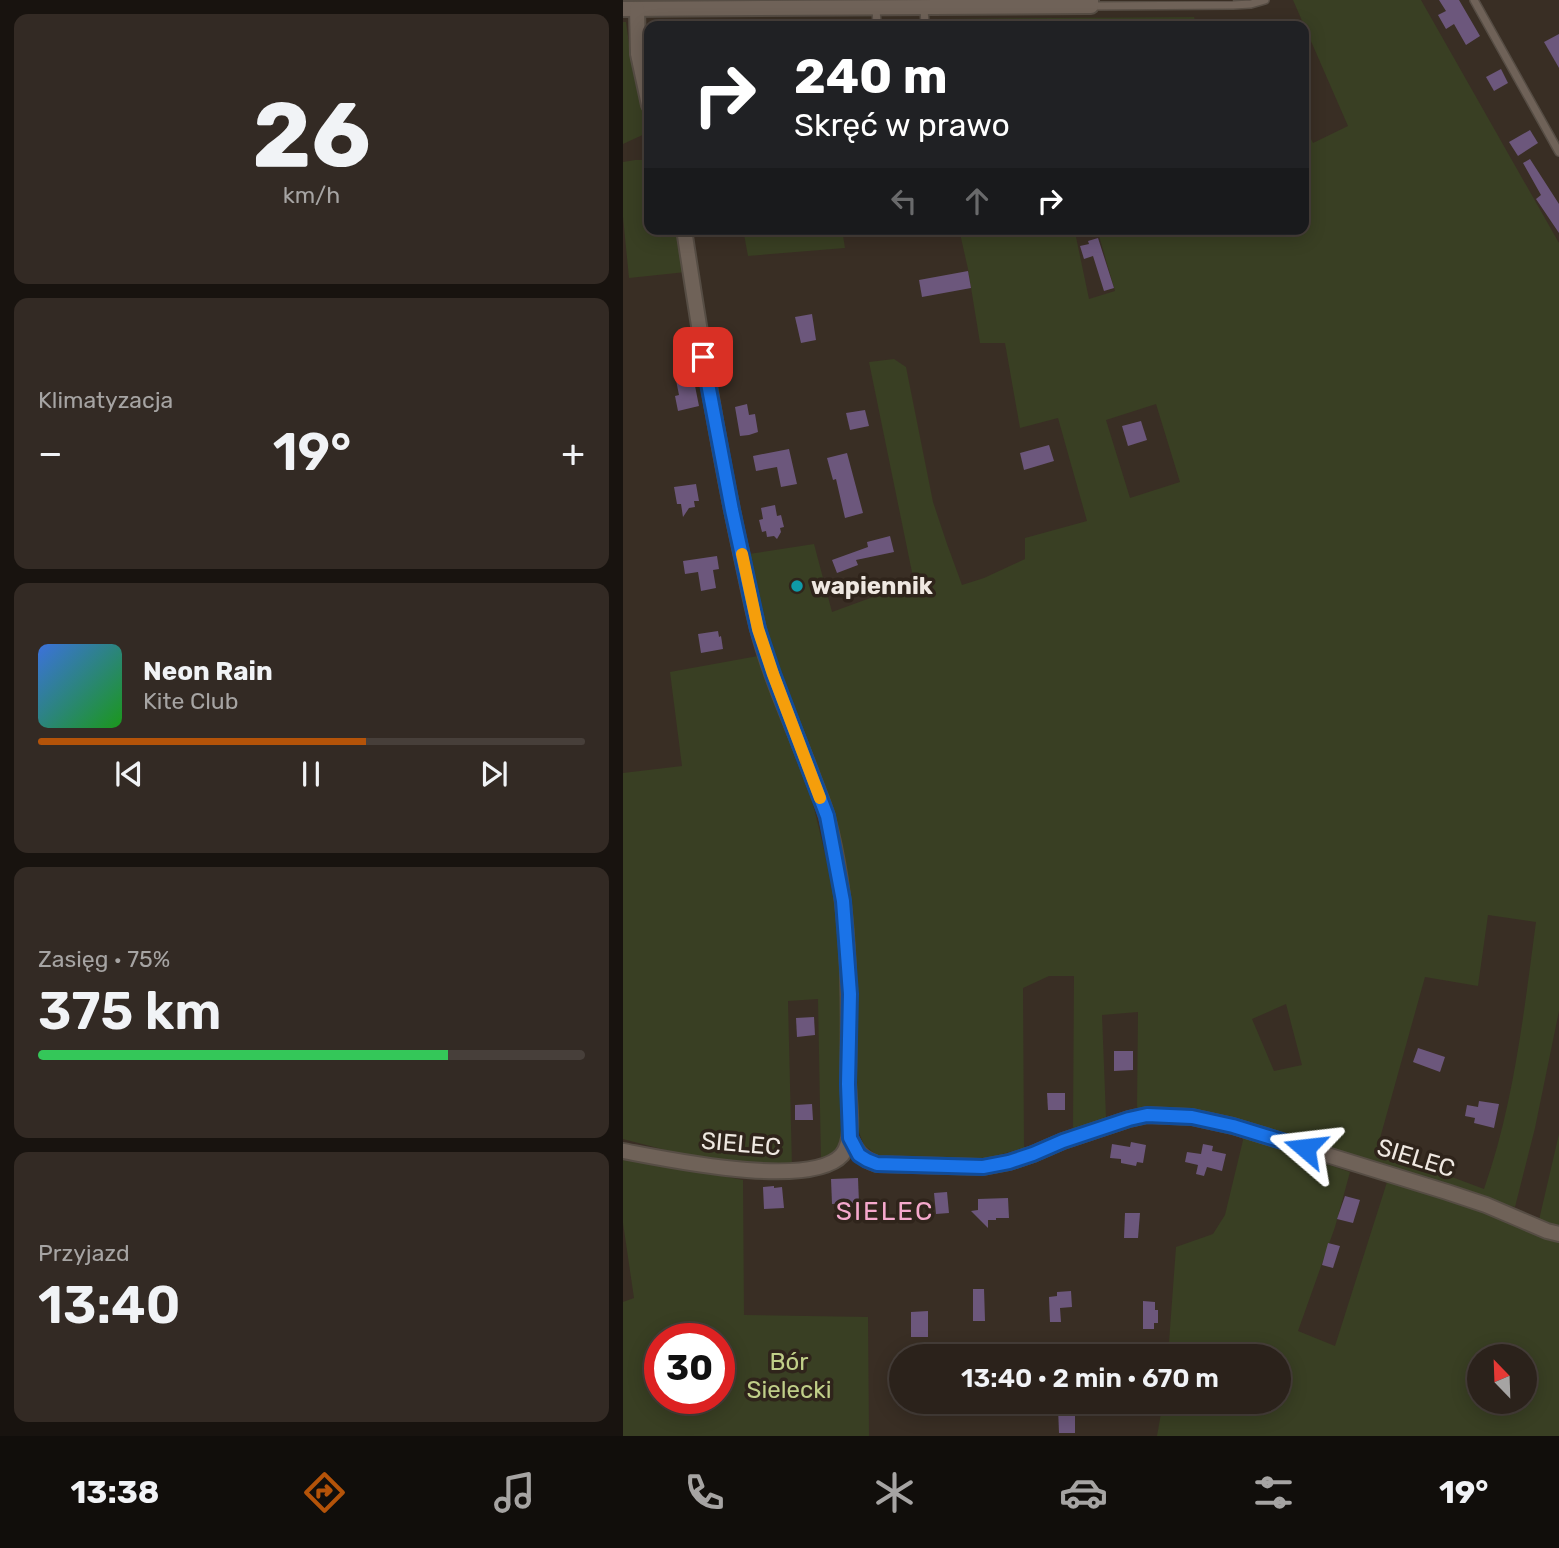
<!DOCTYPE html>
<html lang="pl">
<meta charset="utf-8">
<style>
:root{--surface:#2b221b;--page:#332a24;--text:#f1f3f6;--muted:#a6a4a3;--line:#473f3a;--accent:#b45309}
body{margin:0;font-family:Rubik,sans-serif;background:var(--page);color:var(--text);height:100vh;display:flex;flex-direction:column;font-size:26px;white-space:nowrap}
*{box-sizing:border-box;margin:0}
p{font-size:23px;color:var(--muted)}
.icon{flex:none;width:38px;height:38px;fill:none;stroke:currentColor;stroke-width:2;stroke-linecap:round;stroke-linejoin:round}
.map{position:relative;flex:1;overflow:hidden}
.details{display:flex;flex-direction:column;gap:14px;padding:14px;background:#18130f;width:623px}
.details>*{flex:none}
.guide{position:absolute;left:21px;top:21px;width:665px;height:214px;border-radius:14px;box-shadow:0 4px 18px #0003,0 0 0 2px var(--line);background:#202124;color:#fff;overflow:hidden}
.needle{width:46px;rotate:337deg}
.buttons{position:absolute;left:844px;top:1344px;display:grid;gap:14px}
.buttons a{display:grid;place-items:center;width:70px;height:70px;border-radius:50%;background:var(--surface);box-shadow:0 4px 18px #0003,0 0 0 2px var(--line);font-size:35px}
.speed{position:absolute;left:21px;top:1323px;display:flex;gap:14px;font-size:35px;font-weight:700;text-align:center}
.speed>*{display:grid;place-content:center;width:91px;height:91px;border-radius:50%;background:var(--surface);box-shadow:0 4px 18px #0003,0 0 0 2px var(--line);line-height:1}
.speed .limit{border:10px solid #d22;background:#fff;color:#111}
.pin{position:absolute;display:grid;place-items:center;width:60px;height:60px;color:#fff;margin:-30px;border-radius:14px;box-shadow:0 4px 10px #0006}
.me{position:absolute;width:77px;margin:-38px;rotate:287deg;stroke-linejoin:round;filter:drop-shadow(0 0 5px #0008)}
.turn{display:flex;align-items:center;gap:24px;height:147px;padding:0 35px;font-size:32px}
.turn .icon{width:91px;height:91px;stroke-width:2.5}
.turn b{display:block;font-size:49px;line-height:60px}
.lanes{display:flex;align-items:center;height:66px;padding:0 35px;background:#0003;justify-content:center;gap:35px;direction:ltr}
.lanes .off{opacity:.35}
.big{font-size:52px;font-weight:600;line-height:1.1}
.details .widget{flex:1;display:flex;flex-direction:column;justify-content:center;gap:10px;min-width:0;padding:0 24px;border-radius:14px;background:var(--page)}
.details .dial{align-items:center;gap:0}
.dial b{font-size:91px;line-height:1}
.song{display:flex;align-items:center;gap:21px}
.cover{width:84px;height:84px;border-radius:10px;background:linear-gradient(135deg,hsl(220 70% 55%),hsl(120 70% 35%))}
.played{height:7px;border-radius:4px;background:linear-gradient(90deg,var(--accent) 60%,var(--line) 60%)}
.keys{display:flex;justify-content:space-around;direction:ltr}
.heat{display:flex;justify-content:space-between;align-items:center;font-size:38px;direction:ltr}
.charge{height:10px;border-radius:5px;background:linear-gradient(90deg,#34c759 75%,var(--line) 0)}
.trip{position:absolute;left:266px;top:1344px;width:402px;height:70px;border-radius:35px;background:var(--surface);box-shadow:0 4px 18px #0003,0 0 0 2px var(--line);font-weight:600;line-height:70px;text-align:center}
.tabs{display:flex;height:112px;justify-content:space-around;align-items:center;background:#110e0b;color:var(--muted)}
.tabs .icon{width:49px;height:49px}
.tabs .active{color:var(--accent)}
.tabs b{font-size:32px;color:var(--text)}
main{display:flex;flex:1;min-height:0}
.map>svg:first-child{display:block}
.green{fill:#393f23;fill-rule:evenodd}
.building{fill:#6c577c}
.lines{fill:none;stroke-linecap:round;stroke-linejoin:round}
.lane-casing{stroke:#564d44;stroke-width:10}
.street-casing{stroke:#564d44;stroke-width:18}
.lane{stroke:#6f6258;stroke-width:7}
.street{stroke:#6f6258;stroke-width:14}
.route-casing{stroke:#114b97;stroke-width:18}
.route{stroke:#1a73e8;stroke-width:12}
.slow{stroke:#f59e0b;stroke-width:12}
.culture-dot{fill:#0f9aa8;stroke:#2f241b;stroke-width:2.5}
.labels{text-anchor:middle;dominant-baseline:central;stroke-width:7;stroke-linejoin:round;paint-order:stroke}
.poi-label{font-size:24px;font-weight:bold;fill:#efe8e1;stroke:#2f241b;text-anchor:start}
.street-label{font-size:24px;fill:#efe8e1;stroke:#2f241b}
.park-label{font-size:24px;fill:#c0cf88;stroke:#2f241b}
.neighbourhood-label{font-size:26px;letter-spacing:2px;fill:#f5a8cc;stroke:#2f241b}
</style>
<main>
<section class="details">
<div class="widget dial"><b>26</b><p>km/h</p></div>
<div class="widget"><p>Klimatyzacja</p>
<div class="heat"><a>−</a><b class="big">19°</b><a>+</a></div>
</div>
<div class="widget">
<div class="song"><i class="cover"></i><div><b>Neon Rain</b><p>Kite Club</p></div></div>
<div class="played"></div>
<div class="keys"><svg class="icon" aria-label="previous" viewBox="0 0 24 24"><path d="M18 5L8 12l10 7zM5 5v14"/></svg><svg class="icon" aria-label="pause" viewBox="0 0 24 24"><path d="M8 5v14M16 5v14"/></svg><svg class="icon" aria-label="next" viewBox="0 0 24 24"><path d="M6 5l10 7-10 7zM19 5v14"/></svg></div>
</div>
<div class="widget"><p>Zasięg · 75%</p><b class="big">375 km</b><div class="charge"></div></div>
<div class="widget"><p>Przyjazd</p><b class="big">13:40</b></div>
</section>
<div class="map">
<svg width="936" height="1436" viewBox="0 0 936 1436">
<rect width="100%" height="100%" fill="#392e24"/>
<g class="green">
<path d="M670 0H798L936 243V1011L912 1128 892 1207 857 1198 593 1114 565 1108 514 1110 515 1012 479 1015 483 1117 450 1129 451 976H426L400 988 401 1148 357 1160 254 1155 241 1145 233 1125V1004L232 949 222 873 212 823 194 767 160 681 147 644 126 554 191 544 209 612 291 582 246 362 271 359 283 367 310 502 324 544 339 585 361 578 402 559V538L464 521 435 418 397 428 382 343H357L345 269 336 229H459L452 232 466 299 492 291 474 229H681V125L690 143 725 126ZM533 404 557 482 507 498 483 420ZM865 915 913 922C901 1011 891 1104 861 1189L754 1149 802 977 855 986ZM663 1004 679 1065 651 1071 629 1019Z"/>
<path d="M571 17 574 26H261L260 22 310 19Z"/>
<path d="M92 21 239 22 241 26H26V47H23L25 32 22 24Z"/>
<path d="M0 22H3L9 66 26 132 0 144Z"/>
<path d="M12 160H26V229H55L63 272 6 278 0 217V162Z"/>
<path d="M120 229H219L222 248 125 256Z"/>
<path d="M135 656 185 783 211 891 222 984 221 1132C216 1149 214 1153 198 1162L195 999 165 1001 169 1167 96 1164 0 1139V773L59 766 47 672Z"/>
<path d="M936 1134V1226L916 1220Z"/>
<path d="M621 1136 727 1172 712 1227 675 1331 712 1346 764 1182 837 1201 923 1238 936 1241V1436H534L540 1402H656V1356H545L553 1247 590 1234 602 1215ZM856 1356H901V1402H856Z"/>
<path d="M0 1160 63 1169 120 1180 121 1315 245 1317 246 1436H0V1302L11 1298 0 1223ZM37 1339H96V1398H37Z"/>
</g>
<g class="building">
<path d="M816 0H836L857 36 843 45 831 24 823 29 815 15 823 11Z"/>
<path d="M936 34V68L921 42Z"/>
<path d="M878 69 885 83 871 91 863 77Z"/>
<path d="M907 130 915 143 895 156 886 142Z"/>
<path d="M907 159 936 204V233L913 199 918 195 900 163Z"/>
<path d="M475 238 491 288 481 291 470 256 461 259 457 246 466 244 465 241Z"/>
<path d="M345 271 348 288 299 297 296 280Z"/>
<path d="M189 314 193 340 178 343 172 317Z"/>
<path d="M68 366 76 406 55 411 52 396 56 395 51 370Z"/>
<path d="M124 404 126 415 132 414 135 432 126 435 117 436 112 407Z"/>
<path d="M242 410 246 426 227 430 223 413Z"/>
<path d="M518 421 524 440 505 446 499 426Z"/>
<path d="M426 445 431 461 401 470 397 453Z"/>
<path d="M166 449 174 484 158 487 154 467 133 471 130 456Z"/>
<path d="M224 453 240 513 222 518 213 479 210 480 204 458Z"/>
<path d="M73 484 76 501H71L72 507 66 508 60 517 58 504H54L51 487Z"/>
<path d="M152 505 154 516 158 515 161 527 157 528 158 532 154 539 151 536 144 537 143 531 139 532 136 520 140 519 138 508Z"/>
<path d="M267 536 271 552 233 560 235 565 214 573 209 560 245 547 244 542Z"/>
<path d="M94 556 96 569 90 570 93 588 78 591 75 572 62 574 60 561Z"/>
<path d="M95 631 96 637 98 636 100 649 78 653 75 634Z"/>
<path d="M191 1017 192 1035 174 1037 173 1018Z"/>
<path d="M795 1048 822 1057 817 1072 790 1062Z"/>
<path d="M491 1051H510V1070L491 1071Z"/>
<path d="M424 1093H442V1110H425Z"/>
<path d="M856 1101 876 1104 871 1128 851 1123 852 1118 842 1116 844 1105 855 1107Z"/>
<path d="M189 1104 190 1120H172V1105Z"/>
<path d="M508 1142 523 1145 520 1163 514 1162 513 1166 498 1163V1159L487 1158 489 1144 507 1147Z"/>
<path d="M580 1144 590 1146 589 1151 603 1154 599 1171 584 1167 581 1176 573 1174 575 1165 562 1162 564 1152 578 1154Z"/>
<path d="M235 1178 236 1203 209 1204 208 1179Z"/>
<path d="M151 1186V1188L159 1187 161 1208 141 1209 140 1187Z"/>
<path d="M324 1192 326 1213 313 1214 311 1193Z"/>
<path d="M722 1196 737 1200 730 1223 714 1219Z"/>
<path d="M385 1198 386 1218H373V1220H365V1228L348 1211 355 1210V1199Z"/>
<path d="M502 1213H517L515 1238H501Z"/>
<path d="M705 1243 717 1246 710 1268 699 1265Z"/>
<path d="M350 1289H361L362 1321H350Z"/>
<path d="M448 1291 449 1307 437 1308 438 1322H427L426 1297 434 1296V1292Z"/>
<path d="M520 1301 532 1302V1310H535V1323H531V1329H520Z"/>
<path d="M305 1311V1337H288V1312Z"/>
<path d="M452 1407V1433H436L435 1408Z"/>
</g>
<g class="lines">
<defs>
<g id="lane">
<path d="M851 0 936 152"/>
<path d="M468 6 610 5 628 4 642 0"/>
<path d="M253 7 254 26"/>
<path d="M301 7 302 26"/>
</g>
<g id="street">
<path d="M0 9 468 6V0"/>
<path d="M14 9 15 54 26 105"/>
<path d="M227 1138C234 1152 239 1159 254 1164L360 1167 386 1162 410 1154 440 1141 506 1119 524 1115 569 1117 610 1126 824 1192 863 1205 924 1231 936 1234"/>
<path d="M0 1151C43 1159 187 1190 219 1155 233 1138 225 1102 225 1080 227 992 227 903 204 817 200 802 193 787 188 773 170 725 148 678 135 629 128 602 123 575 117 548 94 443 77 336 61 229"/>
</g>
</defs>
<use href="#lane" class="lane-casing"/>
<use href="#street" class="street-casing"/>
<use href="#lane" class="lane"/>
<use href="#street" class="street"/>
</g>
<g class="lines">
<defs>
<path id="route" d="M80 357 109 510 135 629 150 674 204 816 220 901 227 994 225 1084 227 1138 236 1155 244 1160 254 1164 360 1167 386 1162 410 1154 440 1141 506 1119 524 1115 569 1117 610 1126 682 1148"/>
</defs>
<use href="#route" class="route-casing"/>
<use href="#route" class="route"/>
<path class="slow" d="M119 554 135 629 150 674 197 798"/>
</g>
<circle class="culture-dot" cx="174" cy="586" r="7"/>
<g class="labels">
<g class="poi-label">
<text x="188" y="586">wapiennik</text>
</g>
<g class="street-label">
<text transform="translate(118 1144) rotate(5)">SIELEC</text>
<text transform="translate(793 1158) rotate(17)">SIELEC</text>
</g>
<g class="park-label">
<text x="166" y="1362">Bór<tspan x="166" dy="28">Sielecki</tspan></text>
</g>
<g class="neighbourhood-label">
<text x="262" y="1211">SIELEC</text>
</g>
</g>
</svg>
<div class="buttons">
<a><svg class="needle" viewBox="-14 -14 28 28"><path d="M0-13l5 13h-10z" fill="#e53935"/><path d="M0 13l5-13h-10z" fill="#a6a4a3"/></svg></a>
</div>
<div class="speed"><div class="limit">30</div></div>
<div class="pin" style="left:80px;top:357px;background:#d93025"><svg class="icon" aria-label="arrive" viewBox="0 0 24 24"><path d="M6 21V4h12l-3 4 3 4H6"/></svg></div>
<svg class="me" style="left:682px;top:1148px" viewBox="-20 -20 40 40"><path d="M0-17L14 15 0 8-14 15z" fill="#1a73e8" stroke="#fff" stroke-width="4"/></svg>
<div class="trip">13:40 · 2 min · 670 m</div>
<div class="guide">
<div class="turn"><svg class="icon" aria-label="right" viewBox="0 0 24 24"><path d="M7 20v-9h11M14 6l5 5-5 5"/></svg><div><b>240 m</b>Skręć w prawo</div></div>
<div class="lanes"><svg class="icon off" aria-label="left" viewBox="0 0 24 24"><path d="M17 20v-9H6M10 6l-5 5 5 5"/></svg><svg class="icon off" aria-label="ahead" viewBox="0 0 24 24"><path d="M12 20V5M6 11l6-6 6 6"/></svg><svg class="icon" aria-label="right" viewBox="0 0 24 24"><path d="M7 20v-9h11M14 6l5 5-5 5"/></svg></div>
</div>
</div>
</main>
<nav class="tabs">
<b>13:38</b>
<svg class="icon active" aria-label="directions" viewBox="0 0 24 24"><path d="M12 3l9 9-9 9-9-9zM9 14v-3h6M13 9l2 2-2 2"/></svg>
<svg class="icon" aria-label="music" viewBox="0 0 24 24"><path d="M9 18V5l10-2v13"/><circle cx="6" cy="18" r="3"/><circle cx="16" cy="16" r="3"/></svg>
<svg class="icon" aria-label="phone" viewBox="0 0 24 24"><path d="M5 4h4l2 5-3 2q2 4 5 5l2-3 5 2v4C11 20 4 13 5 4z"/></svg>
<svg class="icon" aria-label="climate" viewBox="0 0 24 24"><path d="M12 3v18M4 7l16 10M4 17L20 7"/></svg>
<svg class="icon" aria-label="car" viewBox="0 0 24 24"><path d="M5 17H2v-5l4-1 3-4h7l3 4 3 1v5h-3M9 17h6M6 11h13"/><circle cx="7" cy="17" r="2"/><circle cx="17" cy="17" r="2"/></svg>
<svg class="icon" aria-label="filters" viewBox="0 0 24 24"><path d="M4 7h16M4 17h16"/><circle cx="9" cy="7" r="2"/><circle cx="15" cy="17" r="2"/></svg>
<b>19°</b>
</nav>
